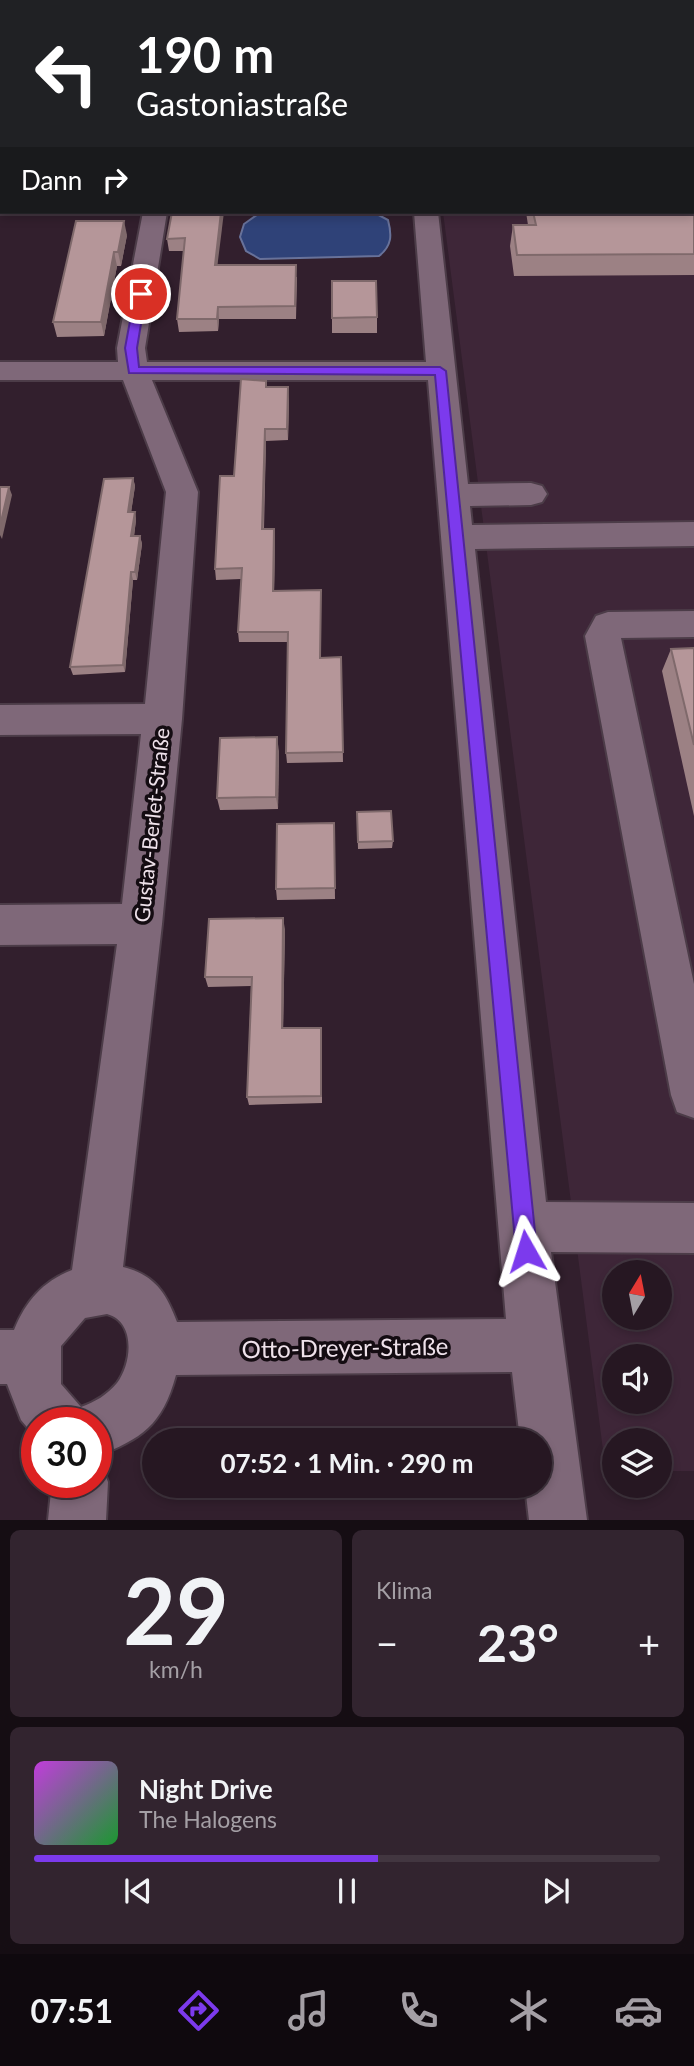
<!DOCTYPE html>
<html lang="de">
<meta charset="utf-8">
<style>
:root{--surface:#261722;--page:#32242f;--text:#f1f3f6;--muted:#a49fa5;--line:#423640;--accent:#7c3aed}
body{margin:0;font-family:Lato,sans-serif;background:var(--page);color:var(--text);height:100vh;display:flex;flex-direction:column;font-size:26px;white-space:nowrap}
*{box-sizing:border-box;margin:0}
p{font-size:23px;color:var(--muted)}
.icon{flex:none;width:38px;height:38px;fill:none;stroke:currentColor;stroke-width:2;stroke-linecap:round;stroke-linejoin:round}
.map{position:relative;height:1520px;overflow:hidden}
.details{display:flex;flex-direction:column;gap:10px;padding:10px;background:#150d13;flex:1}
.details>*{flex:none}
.hud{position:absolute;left:0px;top:0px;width:695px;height:214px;box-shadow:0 4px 10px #0003,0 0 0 2px var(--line);background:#202124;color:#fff;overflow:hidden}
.needle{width:46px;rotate:10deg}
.controls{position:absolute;left:602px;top:1260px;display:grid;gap:14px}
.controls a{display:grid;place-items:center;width:70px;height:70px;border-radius:50%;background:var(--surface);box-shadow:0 4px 10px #0003,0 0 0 2px var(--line);font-size:35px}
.speed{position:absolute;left:21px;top:1407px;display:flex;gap:14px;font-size:35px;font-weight:700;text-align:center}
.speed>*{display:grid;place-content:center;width:91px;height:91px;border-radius:50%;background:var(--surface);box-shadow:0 4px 10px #0003,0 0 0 2px var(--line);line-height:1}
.speed .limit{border:10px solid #d22;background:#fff;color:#111}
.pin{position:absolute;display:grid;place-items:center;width:60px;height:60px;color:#fff;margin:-30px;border:4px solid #fff;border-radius:50%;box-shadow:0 2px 7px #0007}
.me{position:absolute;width:77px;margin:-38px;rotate:354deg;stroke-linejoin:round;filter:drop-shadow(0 0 5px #0008)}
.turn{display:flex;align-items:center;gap:24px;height:147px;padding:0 21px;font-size:32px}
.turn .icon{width:91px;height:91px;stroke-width:2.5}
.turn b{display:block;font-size:49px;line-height:60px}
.then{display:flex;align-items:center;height:66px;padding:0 21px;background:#0003;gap:14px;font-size:26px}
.big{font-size:52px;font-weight:700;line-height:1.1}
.details .widget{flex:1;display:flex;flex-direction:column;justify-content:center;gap:10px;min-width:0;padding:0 24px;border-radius:10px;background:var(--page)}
.details .dial{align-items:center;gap:0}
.dial b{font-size:91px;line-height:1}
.song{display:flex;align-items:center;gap:21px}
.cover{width:84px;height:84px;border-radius:10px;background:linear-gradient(135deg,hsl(290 70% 55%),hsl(130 70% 35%))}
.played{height:7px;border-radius:4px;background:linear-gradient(90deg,var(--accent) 55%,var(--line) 55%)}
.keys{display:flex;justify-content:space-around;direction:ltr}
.heat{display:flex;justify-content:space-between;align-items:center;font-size:38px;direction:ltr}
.details .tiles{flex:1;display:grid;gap:10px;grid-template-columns:1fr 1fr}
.widget:last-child{grid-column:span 2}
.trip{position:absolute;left:142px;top:1428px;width:410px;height:70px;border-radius:35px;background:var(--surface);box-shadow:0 4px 10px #0003,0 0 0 2px var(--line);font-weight:700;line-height:70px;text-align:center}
.menu{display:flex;height:112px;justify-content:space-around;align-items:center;background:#0f090e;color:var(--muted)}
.menu .icon{width:49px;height:49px}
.menu .selected{color:var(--accent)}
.menu b{font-size:32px;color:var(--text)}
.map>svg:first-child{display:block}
.built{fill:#3e2638;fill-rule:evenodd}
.green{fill:#563323}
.water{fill:#2f4278;stroke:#68729a;stroke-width:2}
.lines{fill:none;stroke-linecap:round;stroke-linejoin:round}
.minor-casing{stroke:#4c3c48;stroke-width:4}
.minor{fill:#7f6879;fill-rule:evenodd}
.wall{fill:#9c8184}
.shaded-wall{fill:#7f696b}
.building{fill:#b59699;stroke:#7f696b;stroke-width:2}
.route{fill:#7c3aed;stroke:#51269a;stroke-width:2}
.labels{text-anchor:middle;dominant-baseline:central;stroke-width:7;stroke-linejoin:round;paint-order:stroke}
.street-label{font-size:21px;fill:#eee1ea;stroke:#140c12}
.near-street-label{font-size:24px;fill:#eee1ea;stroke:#140c12}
</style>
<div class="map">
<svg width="694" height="1520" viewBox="0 0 694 1520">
<rect width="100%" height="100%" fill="#321f2d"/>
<path class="built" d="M694 28V1471H660V1440H614V1472L606 1473 443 212H693ZM614 1272H660V1318H614ZM614 1356H660V1402H614Z"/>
<path class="green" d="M0 0H694V28L693 2H2L0 34Z"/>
<path class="water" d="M261 212H373L388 220C392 235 392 246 379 256L260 259 246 251 240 237 244 224Z"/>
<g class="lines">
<defs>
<g id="minor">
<path d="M0 0H9L10 2H2L0 10Z"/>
<rect x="0" y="138" width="2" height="14"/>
<path d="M143 212H167L145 348 147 362H426L414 212H438L468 484 531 483 542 486 547 494 542 502 531 505 470 506 472 525 694 522V546L475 549 546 1202 694 1203V1253L551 1252 587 1520H529L525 1486H539V1440H520L512 1372 176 1375C162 1426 142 1438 96 1457V1423H37V1439L21 1420 7 1384H0V1330H14C26 1301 42 1282 72 1270L117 944 0 945V905L122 904 141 734 0 735V705L145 704 166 492 123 380H0V362H118L117 348ZM152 380H428L506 1319 177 1322C166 1293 155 1275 123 1267L162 924 182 719 198 492ZM107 1314C136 1322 132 1363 117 1383 107 1395 95 1402 81 1407L61 1384V1346L85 1318Z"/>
<path d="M694 611V637L621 638 694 984V1118L677 1112 671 1095 585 636 596 616 608 612Z"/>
<path d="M96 1460 100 1462 108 1482 106 1520H48L52 1482H96Z"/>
</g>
</defs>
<use href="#minor" class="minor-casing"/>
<use href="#minor" class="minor"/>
</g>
<g class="wall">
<path d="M694 64V275L514 276 510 246 513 225H528L526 212H693Z"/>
<path d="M172 212 218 265 297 277 296 319H219L218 331 179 332 177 319 184 251H169L167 239Z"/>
<path d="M127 235 121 266H117L104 336 57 337 53 322Z"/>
<path d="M377 317V333H332V318Z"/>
<path d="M267 387 289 399 288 440 266 441 264 529H274L275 540 274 590 321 658 341 657 343 762 287 763 286 753 288 642H239L238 632 241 579 216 580 215 569Z"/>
<path d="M133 478 135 486 131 512H135L136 520 134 536H140L142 544 137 580H133L125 672 73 675 70 667Z"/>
<path d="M694 648V816L662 671 671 649Z"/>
<path d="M279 751 278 809 220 810 217 798Z"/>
<path d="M357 812 393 841 392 848 358 849Z"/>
<path d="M334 823 335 899 277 900 276 889Z"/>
<path d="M285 929 283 1028 322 1037V1103L249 1105 247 1097 251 986 208 987 205 977Z"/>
</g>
<g class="shaded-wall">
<path d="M221 212H224L216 277 215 265Z"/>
<path d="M124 221 127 235 121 266 118 252Z"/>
<path d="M114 252 117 266 104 336 101 322Z"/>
<path d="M218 307 219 319 218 331 217 319Z"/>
<path d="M288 387 289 399 288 440 287 429Z"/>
<path d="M265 429 266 441 263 540 262 529Z"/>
<path d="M133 478 135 486 130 520 128 512Z"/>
<path d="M9 487 12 495 2 539 0 535V526Z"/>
<path d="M135 512 136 520 133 544 131 536Z"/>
<path d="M274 529 275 540 274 601 273 591Z"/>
<path d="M140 536 142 544 137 580 135 572Z"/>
<path d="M131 572 133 580 125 672 123 665Z"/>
<path d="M277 737 279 751 278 809 276 797Z"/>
<path d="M283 918 285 929 283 1037 282 1028Z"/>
</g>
<g class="building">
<path d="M693 62 694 64V254L517 255 513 225H536L533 212H693Z"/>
<path d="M172 212H221L215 265H296L295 306 218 307 217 319H177L185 238 167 239Z"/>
<path d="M76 221H124L118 252H114L101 322H53Z"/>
<path d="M332 281H376L377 317 332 318Z"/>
<path d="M241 379 266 381V387H288L287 429H265L262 529H274L273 591 321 590 320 658 341 657 343 752 286 753 288 632H238L242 568 215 569 220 476H234Z"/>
<path d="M133 478 128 512H135L131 536H140L135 572H131L123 665 70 667 104 479Z"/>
<path d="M0 487H9L0 526Z"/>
<path d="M694 648V745L671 649Z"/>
<path d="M277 737 276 797 217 798 220 738Z"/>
<path d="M391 811 393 841 358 842 357 812Z"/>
<path d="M334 823 335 888 276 889 277 824Z"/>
<path d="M283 918 282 1028H321V1096L247 1097 252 977H205L209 919Z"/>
</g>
<path class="route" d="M141 290 146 294 137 348 139 367H440L446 371 537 1251 533 1258 526 1261 519 1258 516 1251 435 375 129 373 125 348 135 294Z"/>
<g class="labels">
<g class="street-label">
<text transform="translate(151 825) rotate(-84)">Gustav-Berlet-Straße</text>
</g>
<g class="near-street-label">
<text transform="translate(345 1347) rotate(-1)">Otto-Dreyer-Straße</text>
</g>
</g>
</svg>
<div class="controls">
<a><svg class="needle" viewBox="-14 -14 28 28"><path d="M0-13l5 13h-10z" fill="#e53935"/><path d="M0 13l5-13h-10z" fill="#a49fa5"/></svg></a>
<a><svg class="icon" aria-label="sound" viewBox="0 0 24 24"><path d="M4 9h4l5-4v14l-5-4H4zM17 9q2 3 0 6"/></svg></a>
<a><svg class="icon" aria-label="layers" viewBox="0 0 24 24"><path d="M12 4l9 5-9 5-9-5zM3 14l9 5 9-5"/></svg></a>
</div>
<div class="speed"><div class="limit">30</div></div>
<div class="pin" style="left:141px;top:294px;background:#d93025"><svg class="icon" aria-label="arrive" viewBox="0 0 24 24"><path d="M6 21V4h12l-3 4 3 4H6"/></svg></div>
<svg class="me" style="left:526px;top:1251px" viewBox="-20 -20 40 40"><path d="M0-17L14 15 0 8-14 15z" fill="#7c3aed" stroke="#fff" stroke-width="4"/></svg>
<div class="trip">07:52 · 1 Min. · 290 m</div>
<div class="hud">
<div class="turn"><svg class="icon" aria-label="left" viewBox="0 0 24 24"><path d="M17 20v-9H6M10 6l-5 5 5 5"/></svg><div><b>190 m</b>Gastoniastraße</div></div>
<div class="then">Dann<svg class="icon" aria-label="right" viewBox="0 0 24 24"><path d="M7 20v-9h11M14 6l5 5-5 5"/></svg></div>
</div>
</div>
<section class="details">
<div class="tiles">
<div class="widget dial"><b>29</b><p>km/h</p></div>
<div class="widget"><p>Klima</p>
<div class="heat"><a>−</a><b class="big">23°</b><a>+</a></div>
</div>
<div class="widget">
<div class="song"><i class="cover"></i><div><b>Night Drive</b><p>The Halogens</p></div></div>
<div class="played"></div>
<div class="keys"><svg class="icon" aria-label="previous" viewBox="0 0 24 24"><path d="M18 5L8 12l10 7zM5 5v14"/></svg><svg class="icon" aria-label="pause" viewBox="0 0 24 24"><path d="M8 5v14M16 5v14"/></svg><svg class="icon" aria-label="next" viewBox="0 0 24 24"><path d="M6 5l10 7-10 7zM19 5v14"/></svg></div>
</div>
</div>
</section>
<nav class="menu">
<b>07:51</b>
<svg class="icon selected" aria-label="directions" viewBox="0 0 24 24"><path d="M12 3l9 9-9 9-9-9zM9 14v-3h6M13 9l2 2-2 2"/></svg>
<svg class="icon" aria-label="music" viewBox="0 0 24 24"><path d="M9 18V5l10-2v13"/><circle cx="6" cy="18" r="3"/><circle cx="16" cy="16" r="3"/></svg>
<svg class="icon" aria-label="phone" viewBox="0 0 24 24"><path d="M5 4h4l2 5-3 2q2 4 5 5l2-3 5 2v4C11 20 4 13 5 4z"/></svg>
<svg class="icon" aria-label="climate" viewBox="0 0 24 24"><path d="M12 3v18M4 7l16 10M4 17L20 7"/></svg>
<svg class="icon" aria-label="car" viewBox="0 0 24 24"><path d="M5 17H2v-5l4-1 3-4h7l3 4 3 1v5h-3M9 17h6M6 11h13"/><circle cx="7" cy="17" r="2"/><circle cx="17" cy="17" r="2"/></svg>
</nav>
